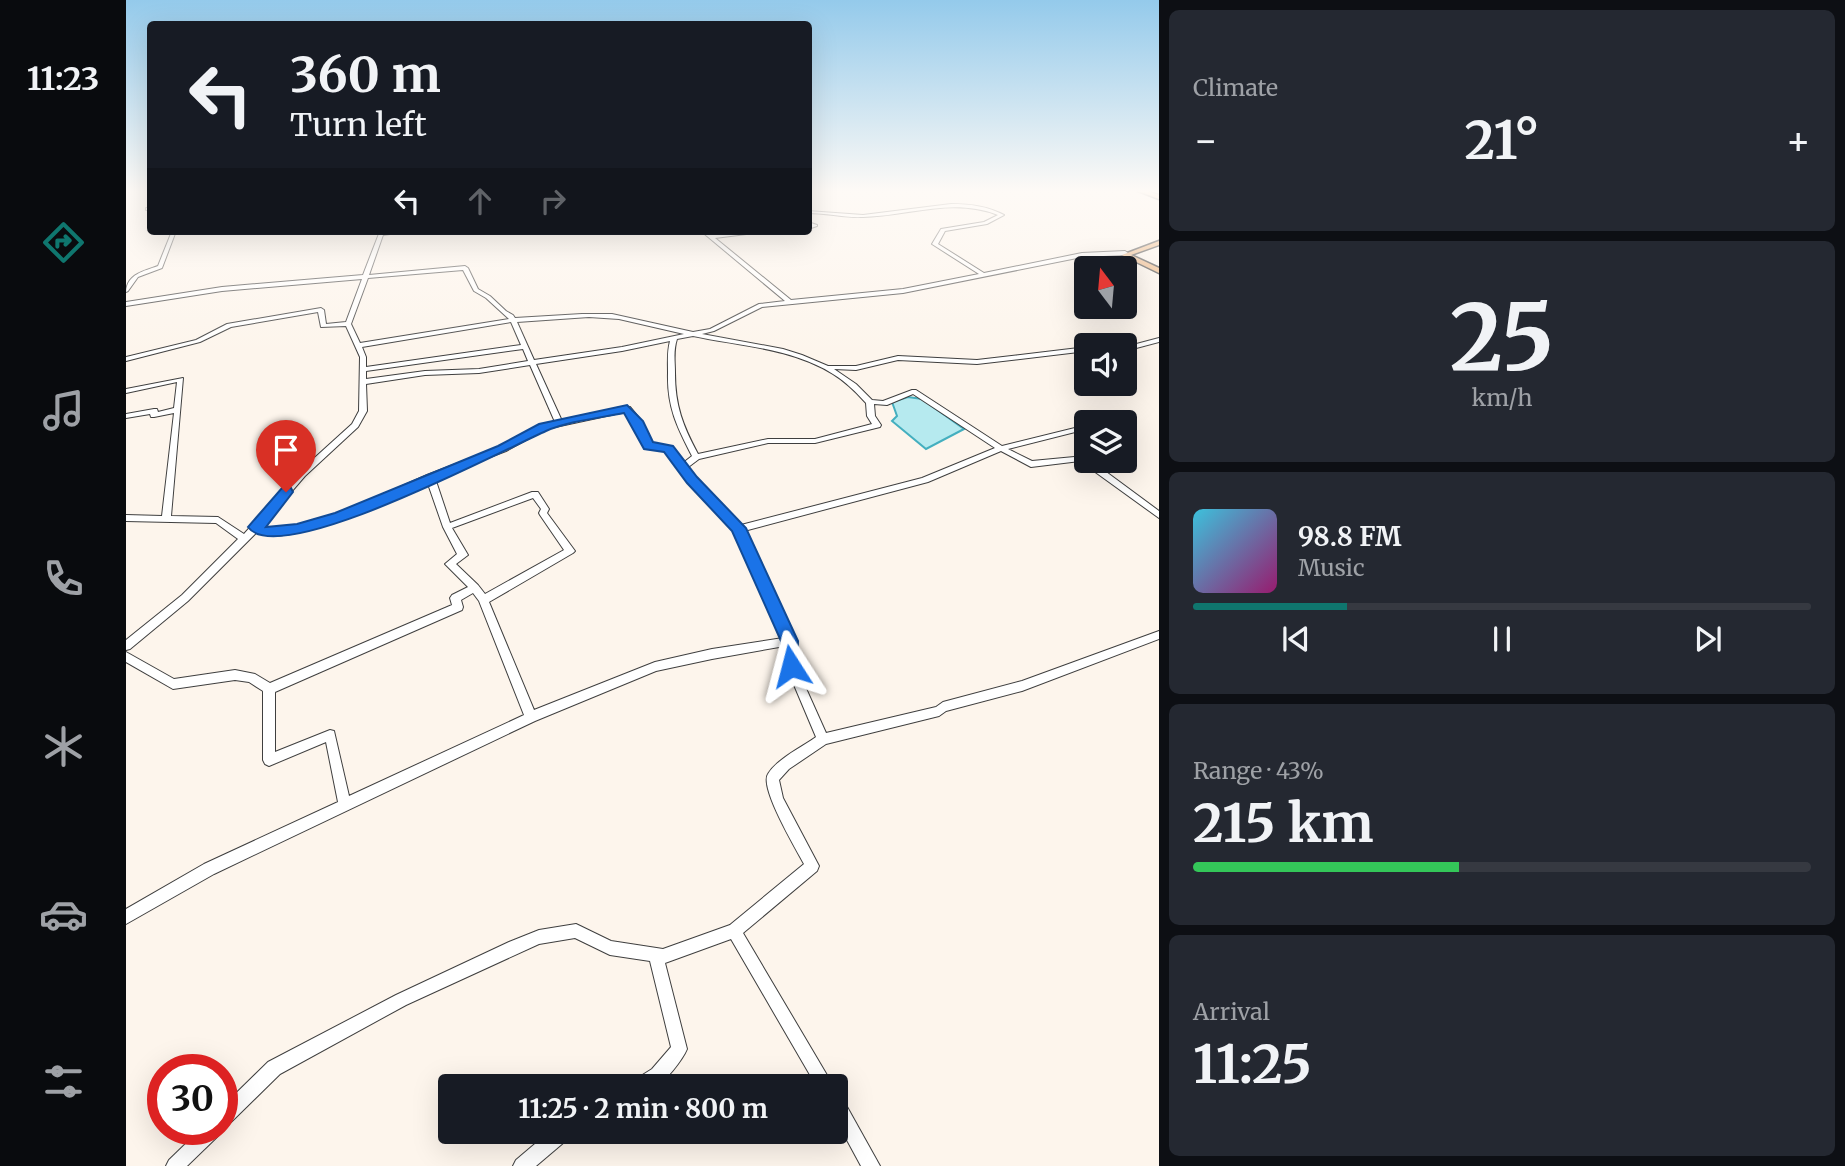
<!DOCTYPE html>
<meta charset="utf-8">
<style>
:root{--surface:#171b24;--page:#242831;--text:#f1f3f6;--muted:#9ea1a6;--line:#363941;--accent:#0f766e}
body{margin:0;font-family:Merriweather,serif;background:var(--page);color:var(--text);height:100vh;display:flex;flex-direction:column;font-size:26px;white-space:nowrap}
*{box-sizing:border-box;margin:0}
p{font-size:23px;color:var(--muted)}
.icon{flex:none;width:38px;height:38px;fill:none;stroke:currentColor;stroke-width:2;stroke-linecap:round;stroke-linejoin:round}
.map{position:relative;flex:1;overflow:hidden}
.panel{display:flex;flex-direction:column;gap:10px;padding:10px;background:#0d0f14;width:686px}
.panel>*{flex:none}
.top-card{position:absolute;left:21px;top:21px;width:665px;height:214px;border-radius:7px;box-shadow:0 7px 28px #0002;background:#171b24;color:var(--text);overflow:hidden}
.needle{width:46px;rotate:344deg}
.fabs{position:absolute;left:948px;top:256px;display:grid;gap:14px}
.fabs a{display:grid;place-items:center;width:63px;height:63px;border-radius:7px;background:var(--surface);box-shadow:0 7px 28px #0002;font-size:35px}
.speed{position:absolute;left:21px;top:1054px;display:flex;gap:14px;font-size:35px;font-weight:700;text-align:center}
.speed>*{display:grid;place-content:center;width:91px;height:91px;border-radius:50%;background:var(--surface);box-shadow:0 7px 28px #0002;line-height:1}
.speed .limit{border:10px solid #d22;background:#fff;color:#111}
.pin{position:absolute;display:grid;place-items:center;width:60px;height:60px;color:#fff;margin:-72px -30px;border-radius:50% 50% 50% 0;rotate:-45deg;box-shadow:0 0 7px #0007}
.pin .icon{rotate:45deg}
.me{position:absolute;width:77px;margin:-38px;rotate:351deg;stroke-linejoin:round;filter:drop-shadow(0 0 5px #0008)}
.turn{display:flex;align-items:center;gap:24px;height:147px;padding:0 28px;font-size:32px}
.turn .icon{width:91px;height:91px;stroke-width:2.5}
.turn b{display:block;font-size:49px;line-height:60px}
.lanes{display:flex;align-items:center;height:66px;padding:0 28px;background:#0003;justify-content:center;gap:35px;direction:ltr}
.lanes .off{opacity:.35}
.big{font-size:52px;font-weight:700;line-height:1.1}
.panel .card{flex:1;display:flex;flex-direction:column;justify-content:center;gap:10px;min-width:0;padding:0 24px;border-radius:10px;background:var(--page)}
.panel .dial{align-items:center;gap:0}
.dial b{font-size:91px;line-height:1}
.song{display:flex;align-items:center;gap:21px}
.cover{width:84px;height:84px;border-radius:10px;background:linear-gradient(135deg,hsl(190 70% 55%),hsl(320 70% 35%))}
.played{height:7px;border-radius:4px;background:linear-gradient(90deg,var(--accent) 25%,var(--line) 25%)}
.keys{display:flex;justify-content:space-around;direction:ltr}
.heat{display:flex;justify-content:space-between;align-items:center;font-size:38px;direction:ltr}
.charge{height:10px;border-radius:5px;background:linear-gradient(90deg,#34c759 43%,var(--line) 0)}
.trip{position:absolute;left:312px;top:1074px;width:410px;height:70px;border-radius:7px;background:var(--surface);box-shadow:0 7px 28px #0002;font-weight:700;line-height:70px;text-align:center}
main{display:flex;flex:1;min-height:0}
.tab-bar{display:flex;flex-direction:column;width:126px;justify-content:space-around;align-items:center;background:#090b0e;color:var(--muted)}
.tab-bar .icon{width:49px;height:49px}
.tab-bar .active{color:var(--accent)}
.tab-bar b{font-size:32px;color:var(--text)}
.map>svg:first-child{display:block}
.water{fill:#b6eaef;stroke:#44afbf;stroke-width:2}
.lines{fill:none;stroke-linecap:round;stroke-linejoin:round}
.minor-casing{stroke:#3f3f3f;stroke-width:2}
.major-casing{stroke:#1d1d1d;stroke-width:3}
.minor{fill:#fff;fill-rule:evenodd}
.major{fill:#ebab6f;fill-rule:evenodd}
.route{fill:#1a73e8;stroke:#114b97;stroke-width:2}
</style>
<main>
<nav class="tab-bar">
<b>11:23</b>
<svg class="icon active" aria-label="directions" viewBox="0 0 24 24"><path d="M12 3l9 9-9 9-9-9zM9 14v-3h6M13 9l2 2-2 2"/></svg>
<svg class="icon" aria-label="music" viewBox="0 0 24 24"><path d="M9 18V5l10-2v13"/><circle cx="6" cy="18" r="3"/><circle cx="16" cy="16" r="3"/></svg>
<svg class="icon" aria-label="phone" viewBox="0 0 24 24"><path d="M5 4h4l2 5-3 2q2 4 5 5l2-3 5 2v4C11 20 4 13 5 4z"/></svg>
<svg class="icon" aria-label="climate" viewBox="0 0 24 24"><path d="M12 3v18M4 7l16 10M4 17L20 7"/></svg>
<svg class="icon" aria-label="car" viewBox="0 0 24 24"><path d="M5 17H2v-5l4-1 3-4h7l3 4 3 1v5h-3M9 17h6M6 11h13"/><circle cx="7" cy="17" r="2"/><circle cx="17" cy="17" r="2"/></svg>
<svg class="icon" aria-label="filters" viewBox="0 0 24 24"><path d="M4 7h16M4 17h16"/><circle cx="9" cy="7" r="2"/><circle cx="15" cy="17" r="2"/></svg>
</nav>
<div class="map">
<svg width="1033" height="1166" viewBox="0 0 1033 1166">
<rect width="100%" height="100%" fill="#fdf5ec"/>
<path class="water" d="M782 397 796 399 838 429 800 449 766 421 771 416 766 402Z"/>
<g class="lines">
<defs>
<g id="minor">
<path d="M825 204C844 204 861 206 878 215L861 224 819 231 812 244 858 273 956 253 999 251 1002 253 999 255 956 257 777 293 636 307 588 331 576 334 657 349 676 355 702 366H730L772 356 851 360 961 347V351L851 364 772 360 730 370 708 369 730 384 746 400 757 401 786 390H790L876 446 961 425V429L882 449 906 461 959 456 961 460H964L1033 511V518L954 461 905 467 875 451 802 482 618 531 669 641 670 666 700 733 810 707 817 702 896 681 1033 631V639L896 691 820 711 813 716 700 744 663 769 653 780 657 798 693 866 691 871 617 933 708 1087H691L605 939 539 963 561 1049C557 1059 538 1084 528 1087 521 1088 512 1087 505 1087L507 1081 526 1069 545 1047 524 961 484 955 449 938 413 944 280 1005 154 1074 102 1125 96 1127V1107L142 1062 270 995 383 942 413 930 450 924 485 941 537 949 604 925 678 864C670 849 633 787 642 774 651 759 676 747 690 737L660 666 659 646 586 659 530 671 409 721 88 874 0 924V909L78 864 212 802 200 742 143 766 139 764 137 760V691L123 682 109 680 47 689 0 662V652L48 679 109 670 129 674 144 683 326 605 324 598 326 595 342 587 319 564 331 554 317 527 301 481C269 496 162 550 131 532L62 601 4 649 0 650V640L56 595 112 539 90 523 0 521V515L36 516 48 413 28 417H25L24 414 0 418V414L28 409H31L32 412 48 408 51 382 0 393V389L57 378 45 516 92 517 118 534 173 472 226 424 233 411 234 357 220 326 195 327 192 312 105 327 74 342 0 361V357L70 340 101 324 195 308 198 310 200 324 220 322 236 279 96 291 0 306V302L96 287 237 275 254 231H285L257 235 243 275 339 266 342 268 352 289 364 296 380 311 387 315 389 318 456 314H486L567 332 584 329 633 304 659 301 575 231H580L585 235 627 231H644L589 238 665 300 777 289 853 274 806 244 815 229 858 222 872 215C826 197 784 216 737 217 719 218 701 213 682 213V211L737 215ZM337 270 348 291 360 298 383 319 234 343 225 324 242 278ZM463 317 493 319 558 334 496 347 408 360 391 322ZM385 322 395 345 240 367V357L236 347ZM567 336C614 346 666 348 707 374 720 382 730 392 740 403L741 416 746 424 689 439H642L572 454C557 426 549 406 549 373 549 361 547 351 551 339ZM544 341C541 352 542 362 542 373 541 407 551 427 566 456L557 463 545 447 525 444 517 423 504 407 436 421 410 364 496 351ZM397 349 402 361 353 369 299 371 240 379V371ZM404 365 429 422 415 425 374 447 301 475 211 515 171 527 139 529 136 526 179 476 232 427 241 411 240 384 299 375 353 373ZM787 394 869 448 796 478 615 525 561 468 573 459 642 443H689L754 427 755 425 749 416 748 404 761 405ZM499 412 509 424 519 448 539 451 563 482 609 531 657 638 586 649 529 662 408 710 363 602 447 553 449 551 421 513 423 509 412 492H406L324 523 309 478 380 451 420 429ZM407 498 415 509 413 513 414 515 438 550 359 594 352 585 330 564 342 555 326 528ZM347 593 353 601 398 715 223 796 208 731 204 730 149 752V692L336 610 337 607 335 600Z"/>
<rect x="20" y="208" width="4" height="2"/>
<path d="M682 222 691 225V226L682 229V226H684L682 225Z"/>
<path d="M46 231H50L36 268 12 277 2 291 0 292C1 274 18 271 32 266Z"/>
<path d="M1033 338V342L999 351V347Z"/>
<path d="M1005 414 1009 416 1008 418 992 422H978Z"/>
<path d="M709 1094 715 1096 754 1166H735L709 1118Z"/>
<path d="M75 1129H95L93 1135 61 1166H40L43 1160Z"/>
<path d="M423 1132H445L443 1138 410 1166H387L390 1160Z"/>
</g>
<g id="major">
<path d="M1012 191H1021L1033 195V199Z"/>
<path d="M1033 241V245L1005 255 1033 268V273L996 255Z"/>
</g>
</defs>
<use href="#minor" class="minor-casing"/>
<use href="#major" class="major-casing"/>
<use href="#minor" class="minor"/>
<use href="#major" class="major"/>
</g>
<linearGradient id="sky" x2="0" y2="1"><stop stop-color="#94caeb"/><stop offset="0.54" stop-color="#fefaf6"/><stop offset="1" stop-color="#fefaf6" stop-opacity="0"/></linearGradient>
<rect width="1033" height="354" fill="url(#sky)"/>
<path class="route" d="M501 405 517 421 527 442 547 446 571 477 620 528 672 641 671 672 665 674 656 666 655 641 606 531 561 483 538 452 518 449 498 413C473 418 443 421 420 431 377 450 152 570 122 527L156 488H165L167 492 140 527 171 524 209 513 372 446 413 424Z"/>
</svg>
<div class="fabs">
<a><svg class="needle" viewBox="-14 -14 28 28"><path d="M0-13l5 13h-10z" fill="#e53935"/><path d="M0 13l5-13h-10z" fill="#9ea1a6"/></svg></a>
<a><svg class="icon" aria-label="sound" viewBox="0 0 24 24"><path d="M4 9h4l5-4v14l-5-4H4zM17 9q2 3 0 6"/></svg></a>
<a><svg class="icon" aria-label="layers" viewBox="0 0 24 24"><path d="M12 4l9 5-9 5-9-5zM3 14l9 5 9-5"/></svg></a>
</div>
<div class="speed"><div class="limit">30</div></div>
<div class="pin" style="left:160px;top:492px;background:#d93025"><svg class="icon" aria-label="arrive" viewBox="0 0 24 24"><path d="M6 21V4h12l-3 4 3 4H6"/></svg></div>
<svg class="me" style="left:665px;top:666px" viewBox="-20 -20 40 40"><path d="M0-17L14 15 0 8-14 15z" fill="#1a73e8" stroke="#fff" stroke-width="4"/></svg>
<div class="trip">11:25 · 2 min · 800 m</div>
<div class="top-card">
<div class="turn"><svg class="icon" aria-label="left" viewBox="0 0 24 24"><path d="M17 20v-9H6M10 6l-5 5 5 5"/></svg><div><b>360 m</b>Turn left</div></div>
<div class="lanes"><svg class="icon" aria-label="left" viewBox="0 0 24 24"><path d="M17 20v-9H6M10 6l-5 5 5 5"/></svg><svg class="icon off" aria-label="ahead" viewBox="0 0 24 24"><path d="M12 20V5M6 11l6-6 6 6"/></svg><svg class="icon off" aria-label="right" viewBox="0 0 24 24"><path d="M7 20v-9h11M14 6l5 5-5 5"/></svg></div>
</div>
</div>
<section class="panel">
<div class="card"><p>Climate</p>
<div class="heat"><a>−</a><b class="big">21°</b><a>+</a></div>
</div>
<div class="card dial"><b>25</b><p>km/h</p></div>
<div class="card">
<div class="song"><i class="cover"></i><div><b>98.8 FM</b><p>Music</p></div></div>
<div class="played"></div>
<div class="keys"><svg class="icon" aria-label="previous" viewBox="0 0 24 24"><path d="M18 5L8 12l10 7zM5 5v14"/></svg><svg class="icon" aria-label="pause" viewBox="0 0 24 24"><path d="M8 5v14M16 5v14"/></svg><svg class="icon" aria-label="next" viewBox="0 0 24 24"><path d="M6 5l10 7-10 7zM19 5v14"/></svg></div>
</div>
<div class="card"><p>Range · 43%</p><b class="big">215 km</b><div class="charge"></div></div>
<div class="card"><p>Arrival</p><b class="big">11:25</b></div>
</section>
</main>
